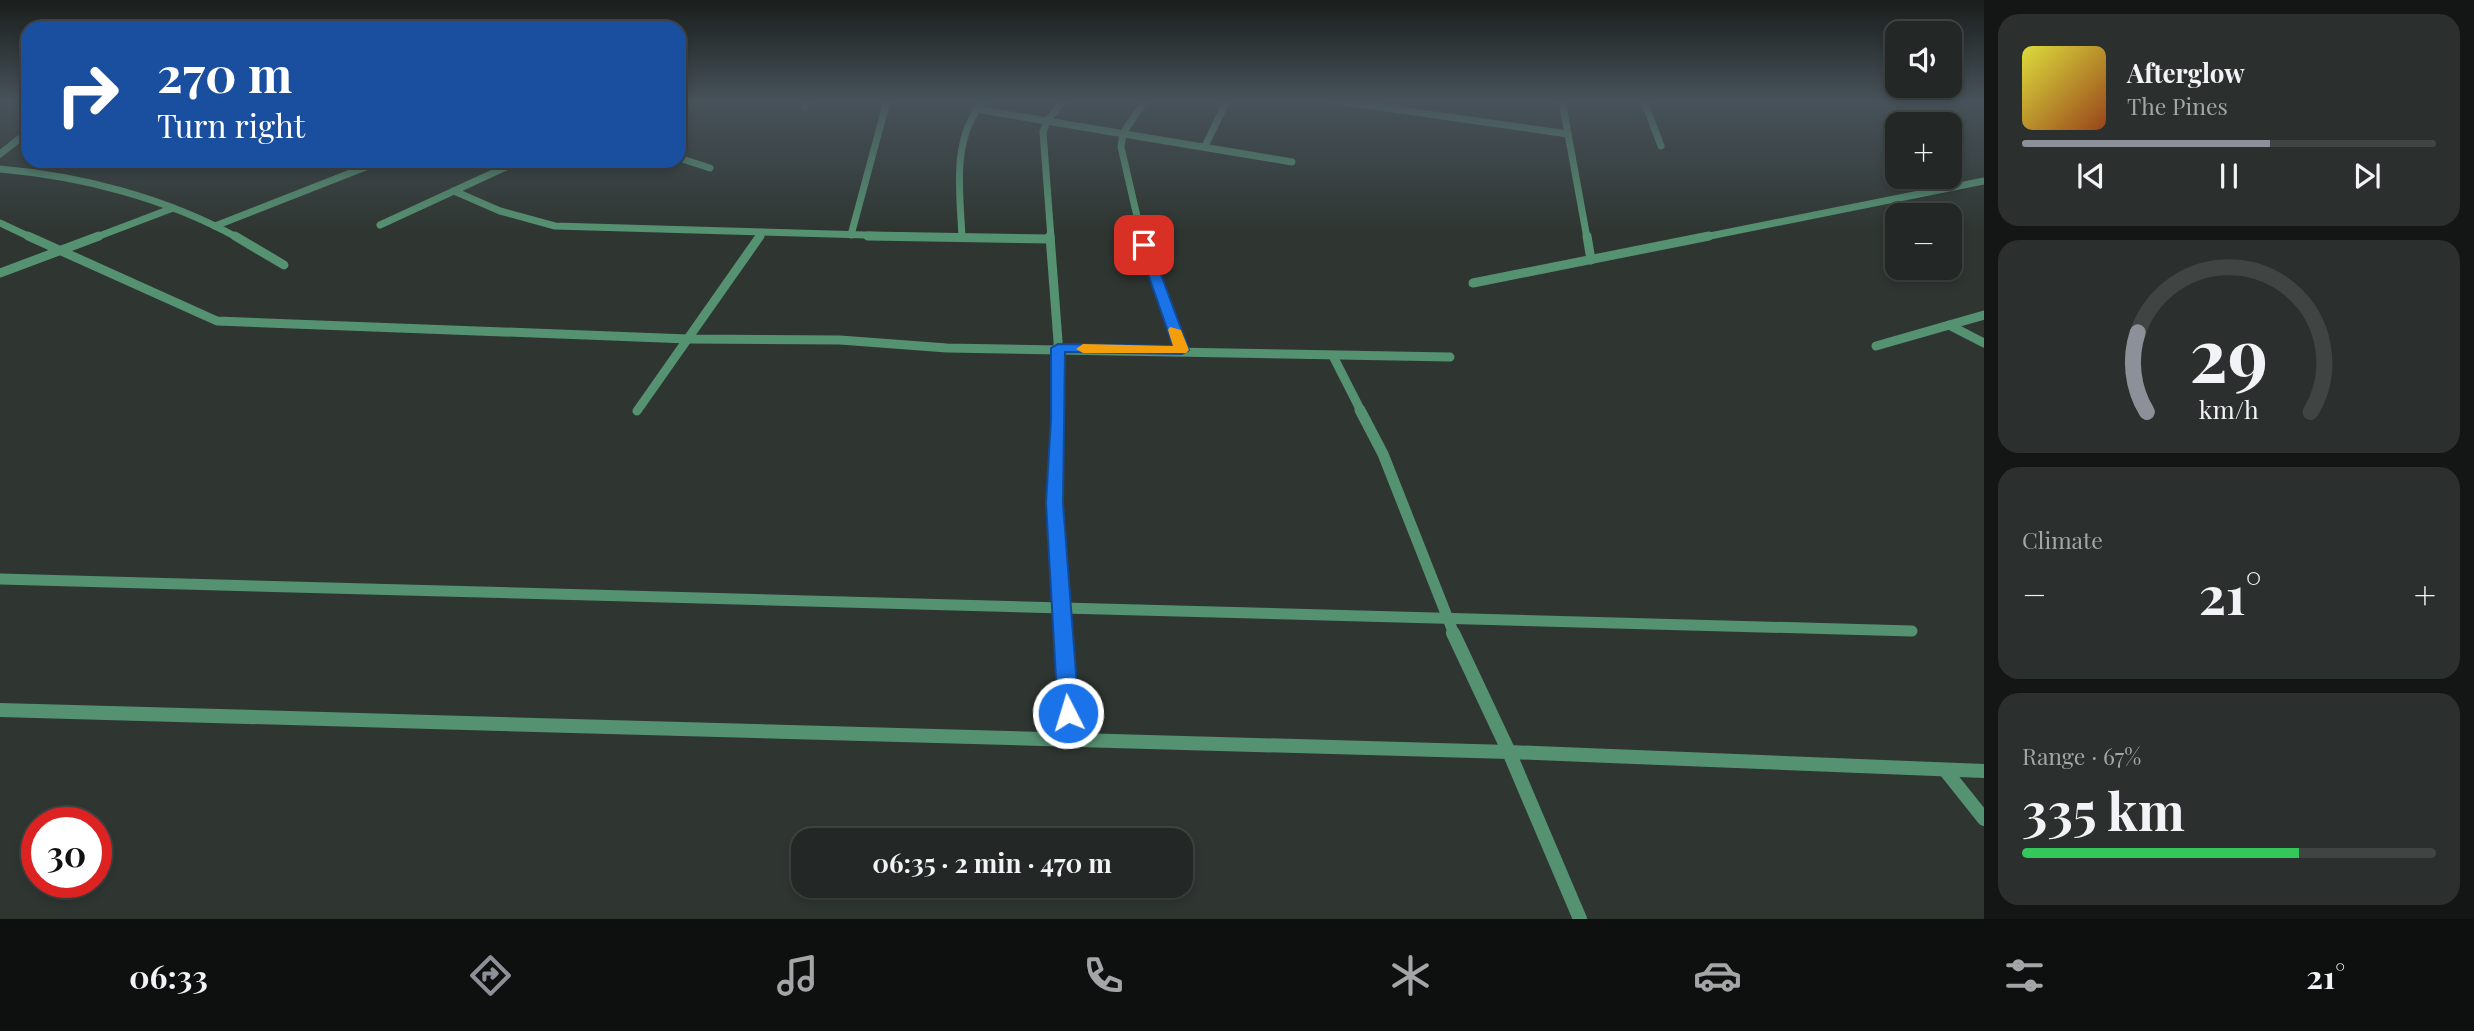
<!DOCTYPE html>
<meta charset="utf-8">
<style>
:root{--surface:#232826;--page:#2b302e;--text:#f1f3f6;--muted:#a3a6a7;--line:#404443;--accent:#8c9099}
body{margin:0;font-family:"Playfair Display",serif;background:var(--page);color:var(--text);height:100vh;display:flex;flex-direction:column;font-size:26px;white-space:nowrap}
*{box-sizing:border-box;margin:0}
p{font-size:23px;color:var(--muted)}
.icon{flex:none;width:38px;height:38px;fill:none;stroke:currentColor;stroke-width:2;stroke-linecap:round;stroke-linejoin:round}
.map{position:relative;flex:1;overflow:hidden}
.sheet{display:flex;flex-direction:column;gap:14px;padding:14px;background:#131615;width:490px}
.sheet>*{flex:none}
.banner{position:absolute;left:21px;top:21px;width:665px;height:147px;border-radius:21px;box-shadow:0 4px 10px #0003,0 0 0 2px var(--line);background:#1a4fa0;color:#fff;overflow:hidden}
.tools{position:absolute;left:1885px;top:21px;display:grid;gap:14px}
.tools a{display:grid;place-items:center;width:77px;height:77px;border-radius:14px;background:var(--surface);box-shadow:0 4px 10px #0003,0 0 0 2px var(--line);font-size:35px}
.speed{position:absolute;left:21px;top:807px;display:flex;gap:14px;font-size:35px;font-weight:700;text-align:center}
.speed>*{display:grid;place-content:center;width:91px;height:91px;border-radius:50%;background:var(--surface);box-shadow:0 4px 10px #0003,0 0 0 2px var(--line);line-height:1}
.speed .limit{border:10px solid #d22;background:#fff;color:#111}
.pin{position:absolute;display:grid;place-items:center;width:60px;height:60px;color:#fff;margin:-30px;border-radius:14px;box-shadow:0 4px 10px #0006}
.me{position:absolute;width:77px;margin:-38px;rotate:355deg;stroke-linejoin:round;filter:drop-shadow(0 0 5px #0008)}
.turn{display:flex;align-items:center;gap:24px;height:147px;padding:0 21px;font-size:32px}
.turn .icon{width:91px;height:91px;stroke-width:2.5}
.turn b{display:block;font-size:49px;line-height:60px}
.big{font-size:52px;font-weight:700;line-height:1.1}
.sheet .tile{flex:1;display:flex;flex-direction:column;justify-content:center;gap:10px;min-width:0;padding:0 24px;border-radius:21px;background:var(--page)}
.sheet .dial{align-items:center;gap:0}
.dial svg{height:182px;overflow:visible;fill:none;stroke:var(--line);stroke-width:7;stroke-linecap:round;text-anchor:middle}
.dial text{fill:var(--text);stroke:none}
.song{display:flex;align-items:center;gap:21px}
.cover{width:84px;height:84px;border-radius:10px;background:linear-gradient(135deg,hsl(60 70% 55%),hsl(20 70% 35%))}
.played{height:7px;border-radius:4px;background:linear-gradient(90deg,var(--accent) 60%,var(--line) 60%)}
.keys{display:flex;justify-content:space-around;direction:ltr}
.heat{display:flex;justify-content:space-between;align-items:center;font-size:38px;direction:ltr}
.charge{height:10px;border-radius:5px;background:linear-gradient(90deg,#34c759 67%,var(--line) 0)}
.trip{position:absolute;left:791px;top:828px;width:402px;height:70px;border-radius:21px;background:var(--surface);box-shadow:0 4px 10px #0003,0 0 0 2px var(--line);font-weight:700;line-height:70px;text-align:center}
.tab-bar{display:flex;height:112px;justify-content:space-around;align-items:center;background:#0e100f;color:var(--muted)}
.tab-bar .icon{width:49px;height:49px}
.tab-bar .active{color:var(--accent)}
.tab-bar b{font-size:32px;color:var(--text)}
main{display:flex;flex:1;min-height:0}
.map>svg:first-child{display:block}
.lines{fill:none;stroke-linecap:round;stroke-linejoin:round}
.street-far3{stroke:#559271;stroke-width:7}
.street-far2{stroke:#559271;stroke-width:9}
.street-far1{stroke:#559271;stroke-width:11}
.street{stroke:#559271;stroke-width:14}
.route{fill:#1a73e8;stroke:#114b97;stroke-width:2}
.slow{fill:#f59e0b}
</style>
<main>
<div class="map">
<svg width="1984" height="919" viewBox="0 0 1984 919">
<rect width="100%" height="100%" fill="#2f3632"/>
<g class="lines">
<g class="street-far3">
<path d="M1337 101 1568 134"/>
<path d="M1562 101 1587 238"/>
<path d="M1644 101 1661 146"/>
<path d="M805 107 808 101"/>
<path d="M975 109 1292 162"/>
<path d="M1205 146 1227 101"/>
<path d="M0 154 28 132"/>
<path d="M679 158 710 168"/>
<path d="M0 169C81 176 166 198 238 238"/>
<path d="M454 191 500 211 555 226 970 238"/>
<path d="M0 223 32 238"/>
<path d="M380 225 519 161"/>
<path d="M215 226 381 161"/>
<path d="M851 235 887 101"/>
<path d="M94 238 173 208"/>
<path d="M758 238 761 234"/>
<path d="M962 238C960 189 951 141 983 101"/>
<path d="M1051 238 1043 132 1047 121 1063 101"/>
<path d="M1142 238 1121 147 1123 133 1145 101"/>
<path d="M1700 238 1984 181"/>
</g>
<g class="street-far2">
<path d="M28 236 217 321 688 339 840 340 947 348 1450 357"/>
<path d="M235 236 284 265"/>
<path d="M868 236 1050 239"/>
<path d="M1050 236 1058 341 1059 411"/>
<path d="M1141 236 1182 350"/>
<path d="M1587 236 1591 260"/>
<path d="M0 273 99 236"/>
<path d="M1473 283 1709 236"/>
<path d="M1949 325 1984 343"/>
<path d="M1876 346 1984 315"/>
<path d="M1333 356 1361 411"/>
<path d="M637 411 760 236"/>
</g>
<g class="street-far1">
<path d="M1059 410 1054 503 1063 634"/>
<path d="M1360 410 1383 454 1454 634"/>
<path d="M0 579 1912 631"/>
</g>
<g class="street">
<path d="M1063 633 1070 739"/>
<path d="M1453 633 1509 752 1580 919"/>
<path d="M0 710 1509 752 1984 771"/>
<path d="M1945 770 1984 819"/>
</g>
</g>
<linearGradient id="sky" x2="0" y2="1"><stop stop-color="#1a1e1c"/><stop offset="0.44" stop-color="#47525a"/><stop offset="1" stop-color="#47525a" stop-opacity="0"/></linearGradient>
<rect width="1984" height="230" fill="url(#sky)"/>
<path class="route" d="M1144 241 1150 245 1189 350 1182 354 1065 352 1063 503 1079 713 1076 719H1061L1058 713 1046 503 1051 419V348L1058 344 1173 346 1138 245Z"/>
<path class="slow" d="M1170 327 1181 330 1189 350 1186 353H1083L1076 349 1083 344 1173 346 1168 330Z"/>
</svg>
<div class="tools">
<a><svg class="icon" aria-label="sound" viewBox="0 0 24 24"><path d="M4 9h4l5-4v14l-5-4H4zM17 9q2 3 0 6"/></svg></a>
<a>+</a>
<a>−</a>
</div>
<div class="speed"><div class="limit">30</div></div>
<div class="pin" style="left:1144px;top:245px;background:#d93025"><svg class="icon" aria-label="arrive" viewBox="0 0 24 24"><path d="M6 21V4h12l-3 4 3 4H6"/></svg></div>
<svg class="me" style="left:1068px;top:713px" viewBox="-20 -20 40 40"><circle r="17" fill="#1a73e8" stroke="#fff" stroke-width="3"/><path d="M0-11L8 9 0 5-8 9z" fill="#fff"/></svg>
<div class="trip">06:35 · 2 min · 470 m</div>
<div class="banner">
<div class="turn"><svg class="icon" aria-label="right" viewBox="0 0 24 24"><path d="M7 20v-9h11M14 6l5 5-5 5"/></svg><div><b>270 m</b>Turn right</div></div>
</div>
</div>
<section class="sheet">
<div class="tile">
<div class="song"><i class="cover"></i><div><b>Afterglow</b><p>The Pines</p></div></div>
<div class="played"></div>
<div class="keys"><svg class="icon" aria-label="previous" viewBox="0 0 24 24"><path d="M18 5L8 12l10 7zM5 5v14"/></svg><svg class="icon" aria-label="pause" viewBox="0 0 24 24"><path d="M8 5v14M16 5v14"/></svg><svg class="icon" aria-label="next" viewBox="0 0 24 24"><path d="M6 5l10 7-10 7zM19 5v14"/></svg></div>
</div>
<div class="tile dial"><svg viewBox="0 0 100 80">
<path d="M14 69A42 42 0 1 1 86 69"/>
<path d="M14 69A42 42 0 0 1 10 34" stroke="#8c9099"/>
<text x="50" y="56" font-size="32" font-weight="700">29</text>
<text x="50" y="72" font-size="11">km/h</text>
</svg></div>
<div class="tile"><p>Climate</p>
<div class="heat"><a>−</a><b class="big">21°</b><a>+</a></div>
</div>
<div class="tile"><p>Range · 67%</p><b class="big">335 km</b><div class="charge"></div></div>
</section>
</main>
<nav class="tab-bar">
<b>06:33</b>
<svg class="icon active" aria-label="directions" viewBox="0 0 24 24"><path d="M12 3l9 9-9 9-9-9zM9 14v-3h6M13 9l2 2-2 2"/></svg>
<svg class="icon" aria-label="music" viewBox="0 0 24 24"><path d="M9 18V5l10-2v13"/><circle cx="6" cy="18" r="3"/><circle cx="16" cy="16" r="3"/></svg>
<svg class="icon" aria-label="phone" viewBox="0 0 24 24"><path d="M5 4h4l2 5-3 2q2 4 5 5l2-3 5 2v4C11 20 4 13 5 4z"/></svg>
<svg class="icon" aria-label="climate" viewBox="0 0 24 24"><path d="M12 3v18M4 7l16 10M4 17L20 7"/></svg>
<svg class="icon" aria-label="car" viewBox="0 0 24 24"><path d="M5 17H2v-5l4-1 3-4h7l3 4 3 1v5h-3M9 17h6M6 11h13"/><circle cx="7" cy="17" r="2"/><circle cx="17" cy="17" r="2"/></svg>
<svg class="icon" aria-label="filters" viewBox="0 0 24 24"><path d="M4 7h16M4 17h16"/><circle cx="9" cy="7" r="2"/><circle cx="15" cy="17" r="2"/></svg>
<b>21°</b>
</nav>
